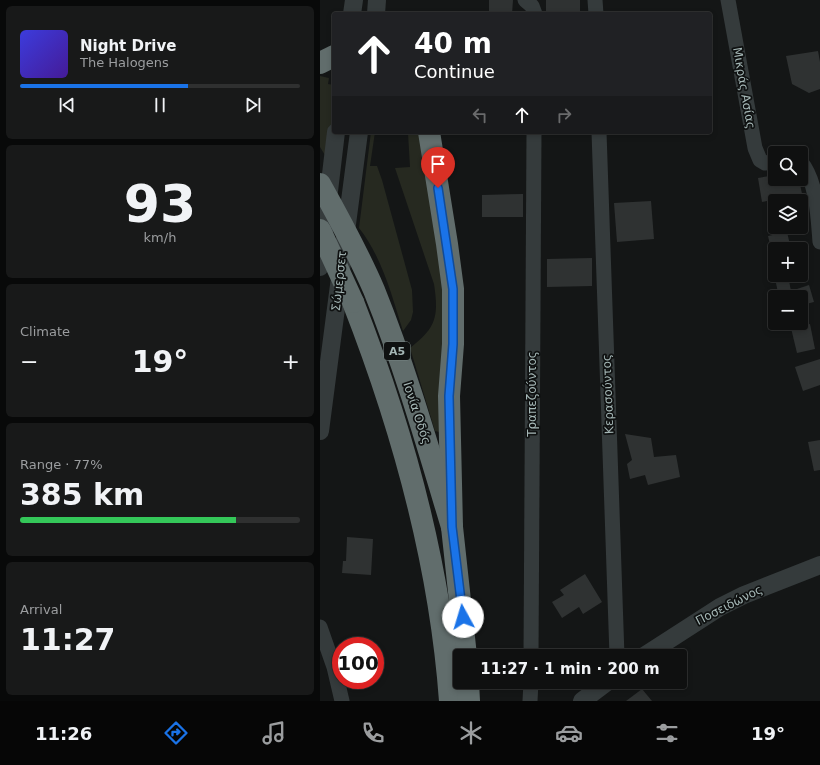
<!DOCTYPE html>
<meta charset="utf-8">
<style>
:root{--surface:#0f1010;--page:#181919;--text:#f1f3f6;--muted:#9b9d9f;--line:#2f3030;--accent:#1a73e8}
body{margin:0;font-family:"DejaVu Sans",sans-serif;background:var(--page);color:var(--text);height:100vh;display:flex;flex-direction:column;font-size:15px;white-space:nowrap}
*{box-sizing:border-box;margin:0}
p{font-size:13px;color:var(--muted)}
.icon{flex:none;width:22px;height:22px;fill:none;stroke:currentColor;stroke-width:2;stroke-linecap:round;stroke-linejoin:round}
.map{position:relative;flex:1;overflow:hidden}
.side{display:flex;flex-direction:column;gap:6px;padding:6px;background:#080909;width:320px}
.side>*{flex:none}
.guide{position:absolute;left:12px;top:12px;width:380px;height:122px;border-radius:4px;box-shadow:0 2px 6px #0003,0 0 0 1px var(--line);background:#202124;color:#fff;overflow:hidden}
.fabs{position:absolute;left:448px;top:146px;display:grid;gap:8px}
.fabs a{display:grid;place-items:center;width:40px;height:40px;border-radius:4px;background:var(--surface);box-shadow:0 2px 6px #0003,0 0 0 1px var(--line);font-size:20px}
.speed{position:absolute;left:12px;top:637px;display:flex;gap:8px;font-size:20px;font-weight:700;text-align:center}
.speed>*{display:grid;place-content:center;width:52px;height:52px;border-radius:50%;background:var(--surface);box-shadow:0 2px 6px #0003,0 0 0 1px var(--line);line-height:1}
.speed .limit{border:6px solid #d22;background:#fff;color:#111}
.pin{position:absolute;display:grid;place-items:center;width:34px;height:34px;color:#fff;margin:-41px -17px;border-radius:50% 50% 50% 0;rotate:-45deg;box-shadow:0 0 4px #0007}
.pin .icon{rotate:45deg}
.me{position:absolute;width:44px;margin:-22px;rotate:354deg;stroke-linejoin:round;filter:drop-shadow(0 0 3px #0008)}
.turn{display:flex;align-items:center;gap:14px;height:84px;padding:0 16px;font-size:18px}
.turn .icon{width:52px;height:52px;stroke-width:2.5}
.turn b{display:block;font-size:28px;line-height:34px}
.lanes{display:flex;align-items:center;height:38px;padding:0 16px;background:#0003;justify-content:center;gap:20px;direction:ltr}
.lanes .off{opacity:.35}
.big{font-size:30px;font-weight:700;line-height:1.1}
.side .card{flex:1;display:flex;flex-direction:column;justify-content:center;gap:6px;min-width:0;padding:0 14px;border-radius:6px;background:var(--page)}
.side .dial{align-items:center;gap:0}
.dial b{font-size:52px;line-height:1}
.song{display:flex;align-items:center;gap:12px}
.cover{width:48px;height:48px;border-radius:6px;background:linear-gradient(135deg,hsl(240 70% 55%),hsl(260 70% 35%))}
.played{height:4px;border-radius:2px;background:linear-gradient(90deg,var(--accent) 60%,var(--line) 60%)}
.keys{display:flex;justify-content:space-around;direction:ltr}
.heat{display:flex;justify-content:space-between;align-items:center;font-size:22px;direction:ltr}
.charge{height:6px;border-radius:3px;background:linear-gradient(90deg,#34c759 77%,var(--line) 0)}
.trip{position:absolute;left:133px;top:649px;width:234px;height:40px;border-radius:4px;background:var(--surface);box-shadow:0 2px 6px #0003,0 0 0 1px var(--line);font-weight:700;line-height:40px;text-align:center}
.menu{display:flex;height:64px;justify-content:space-around;align-items:center;background:#060606;color:var(--muted)}
.menu .icon{width:28px;height:28px}
.menu .active{color:var(--accent)}
.menu b{font-size:18px;color:var(--text)}
main{display:flex;flex:1;min-height:0}
.map>svg:first-child{display:block}
.green{fill:#262920}
.building{fill:#2f3232}
.lines{fill:none;stroke-linecap:round;stroke-linejoin:round}
.minor{stroke:#353b3c;stroke-width:15}
.tertiary{stroke:#353b3c;stroke-width:18}
.motorway{stroke:#616d6c;stroke-width:22}
.motorway-bridge{stroke:#616d6c;stroke-width:22}
.route-casing{stroke:#114b97;stroke-width:10}
.route{stroke:#1a73e8;stroke-width:7}
.labels{text-anchor:middle;dominant-baseline:central;stroke-width:3.5;stroke-linejoin:round;paint-order:stroke}
.shield{fill:#0f1111;stroke:#788584;stroke-width:1}
.shield-label{font-size:11px;font-weight:bold;fill:#a5b7b6}
.street-label{font-size:12px;fill:#a5b7b6;stroke:#0f1111}
</style>
<main>
<section class="side">
<div class="card">
<div class="song"><i class="cover"></i><div><b>Night Drive</b><p>The Halogens</p></div></div>
<div class="played"></div>
<div class="keys"><svg class="icon" aria-label="previous" viewBox="0 0 24 24"><path d="M18 5L8 12l10 7zM5 5v14"/></svg><svg class="icon" aria-label="pause" viewBox="0 0 24 24"><path d="M8 5v14M16 5v14"/></svg><svg class="icon" aria-label="next" viewBox="0 0 24 24"><path d="M6 5l10 7-10 7zM19 5v14"/></svg></div>
</div>
<div class="card dial"><b>93</b><p>km/h</p></div>
<div class="card"><p>Climate</p>
<div class="heat"><a>−</a><b class="big">19°</b><a>+</a></div>
</div>
<div class="card"><p>Range · 77%</p><b class="big">385 km</b><div class="charge"></div></div>
<div class="card"><p>Arrival</p><b class="big">11:27</b></div>
</section>
<div class="map">
<svg width="500" height="701" viewBox="0 0 500 701">
<rect width="100%" height="100%" fill="#141616"/>
<g class="green">
<path d="M0 76 9 78 8 84 14 85V107L8 160 0 147Z"/>
<path d="M51 132H55L50 166H57L62 180 92 290 93 312 91 320 83 331C72 296 62 257 39 228Z"/>
<path d="M92 132H101L126 312 119 432 115 431 90 348C116 328 119 317 114 284L75 168 90 167 88 133Z"/>
</g>
<g class="building">
<path d="M169 0H193L192 14H169Z"/>
<path d="M226 0H260V11H248V14H226Z"/>
<path d="M498 51 500 62V89L489 93 472 84 466 56Z"/>
<path d="M455 175V179H479L482 194 442 202 438 178Z"/>
<path d="M203 194V217H162V195Z"/>
<path d="M331 201 334 239 297 242 294 203Z"/>
<path d="M467 232 471 249H455L454 262 448 236Z"/>
<path d="M272 258V286L227 287V259Z"/>
<path d="M468 276 471 291 458 293 455 278Z"/>
<path d="M489 285 494 302 482 305 477 289Z"/>
<path d="M490 324 495 349 477 353 471 328Z"/>
<path d="M500 359V385L483 391 475 367Z"/>
<path d="M305 434 331 438 334 457 356 455 360 477 328 485 325 475 310 479 307 464 312 460Z"/>
<path d="M500 440V470L494 471 488 442Z"/>
<path d="M27 537 53 539 51 575 22 573 23 561H26Z"/>
<path d="M265 574 282 602 263 614 259 607 242 618 232 602 244 595 240 590Z"/>
<path d="M322 689 332 701H306Z"/>
</g>
<g class="lines">
<g class="minor">
<path d="M205 0 212 6 215 14"/>
<path d="M275 0 276 14"/>
<path d="M408 0 435 148 440 160 445 163 455 162"/>
<path d="M279 132 297 656"/>
<path d="M481 162C497 182 498 217 500 242"/>
<path d="M0 627 14 667 22 701"/>
<path d="M211 656 214 132"/>
<path d="M210 701 211 682"/>
</g>
<g class="tertiary">
<path d="M32 14 34 0"/>
<path d="M56 14 57 0"/>
<path d="M0 267 16 132"/>
<path d="M0 431 39 132"/>
<path d="M324 656 400 607 424 595 500 565"/>
<path d="M262 701 287 682"/>
</g>
<g class="motorway">
<path d="M0 63 14 56"/>
<path d="M109 132 127 244 133 289V344L129 396 132 527 146 656"/>
<path d="M33 302C83 430 120 563 130 701"/>
<path d="M148 682 149 701"/>
</g>
<g class="motorway-bridge">
<path d="M0 184C19 218 38 253 54 290 85 367 108 447 132 527"/>
<path d="M0 230 33 302"/>
</g>
</g>
<g class="lines">
<defs>
<path id="route" d="M118 188 133 289V344L129 396 132 527 143 617"/>
</defs>
<use href="#route" class="route-casing"/>
<use href="#route" class="route"/>
</g>
<g class="labels">
<rect class="shield" x="64" y="342" width="26" height="18" rx="3"/>
<g class="shield-label">
<text x="77" y="351">Α5</text>
</g>
<g class="street-label">
<text transform="translate(424 88) rotate(80)">Μικράς Ασίας</text>
<text transform="translate(19 281) rotate(-84)">Σώμερσετ</text>
<text transform="translate(212 394) rotate(-90)">Τραπεζούντος</text>
<text transform="translate(288 394) rotate(-92)">Κερασούντος</text>
<text transform="translate(97 413) rotate(72)">Ιονία Οδός</text>
<text transform="translate(409 605) rotate(-27)">Ποσειδώνος</text>
</g>
</g>
</svg>
<div class="fabs">
<a><svg class="icon" aria-label="search" viewBox="0 0 24 24"><circle cx="10" cy="10" r="6"/><path d="M15 15l6 6"/></svg></a>
<a><svg class="icon" aria-label="layers" viewBox="0 0 24 24"><path d="M12 4l9 5-9 5-9-5zM3 14l9 5 9-5"/></svg></a>
<a>+</a>
<a>−</a>
</div>
<div class="speed"><div class="limit">100</div></div>
<div class="pin" style="left:118px;top:188px;background:#d93025"><svg class="icon" aria-label="arrive" viewBox="0 0 24 24"><path d="M6 21V4h12l-3 4 3 4H6"/></svg></div>
<svg class="me" style="left:143px;top:617px" viewBox="-20 -20 40 40"><circle r="19" fill="#fff"/><path d="M0-13L10 11 0 6-10 11z" fill="#1a73e8"/></svg>
<div class="trip">11:27 · 1 min · 200 m</div>
<div class="guide">
<div class="turn"><svg class="icon" aria-label="ahead" viewBox="0 0 24 24"><path d="M12 20V5M6 11l6-6 6 6"/></svg><div><b>40 m</b>Continue</div></div>
<div class="lanes"><svg class="icon off" aria-label="left" viewBox="0 0 24 24"><path d="M17 20v-9H6M10 6l-5 5 5 5"/></svg><svg class="icon" aria-label="ahead" viewBox="0 0 24 24"><path d="M12 20V5M6 11l6-6 6 6"/></svg><svg class="icon off" aria-label="right" viewBox="0 0 24 24"><path d="M7 20v-9h11M14 6l5 5-5 5"/></svg></div>
</div>
</div>
</main>
<nav class="menu">
<b>11:26</b>
<svg class="icon active" aria-label="directions" viewBox="0 0 24 24"><path d="M12 3l9 9-9 9-9-9zM9 14v-3h6M13 9l2 2-2 2"/></svg>
<svg class="icon" aria-label="music" viewBox="0 0 24 24"><path d="M9 18V5l10-2v13"/><circle cx="6" cy="18" r="3"/><circle cx="16" cy="16" r="3"/></svg>
<svg class="icon" aria-label="phone" viewBox="0 0 24 24"><path d="M5 4h4l2 5-3 2q2 4 5 5l2-3 5 2v4C11 20 4 13 5 4z"/></svg>
<svg class="icon" aria-label="climate" viewBox="0 0 24 24"><path d="M12 3v18M4 7l16 10M4 17L20 7"/></svg>
<svg class="icon" aria-label="car" viewBox="0 0 24 24"><path d="M5 17H2v-5l4-1 3-4h7l3 4 3 1v5h-3M9 17h6M6 11h13"/><circle cx="7" cy="17" r="2"/><circle cx="17" cy="17" r="2"/></svg>
<svg class="icon" aria-label="filters" viewBox="0 0 24 24"><path d="M4 7h16M4 17h16"/><circle cx="9" cy="7" r="2"/><circle cx="15" cy="17" r="2"/></svg>
<b>19°</b>
</nav>
